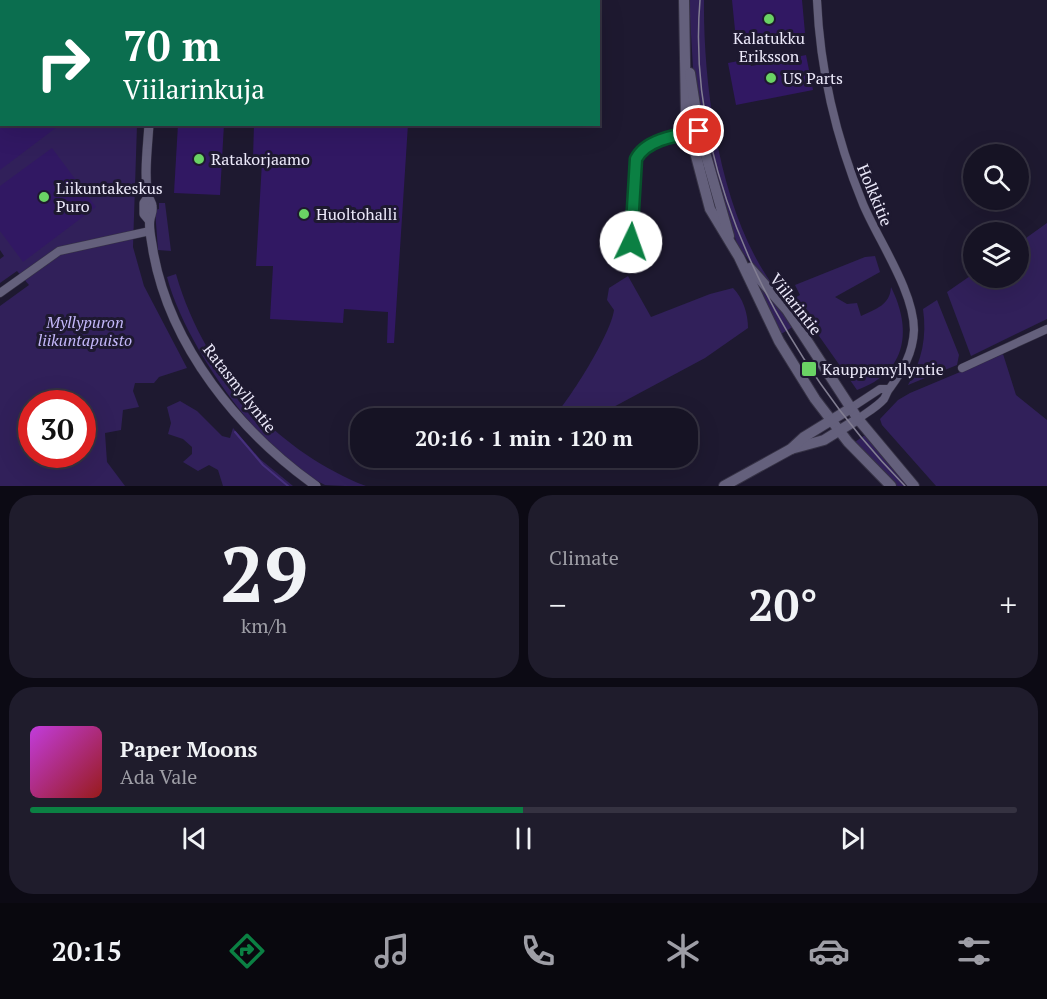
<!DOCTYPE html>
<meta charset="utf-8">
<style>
:root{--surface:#161324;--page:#1f1c2c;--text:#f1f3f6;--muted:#9e9ea6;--line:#353241;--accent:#0b8043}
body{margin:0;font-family:"PT Serif",serif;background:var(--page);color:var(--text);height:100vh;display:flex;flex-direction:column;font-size:22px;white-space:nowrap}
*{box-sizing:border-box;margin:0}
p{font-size:20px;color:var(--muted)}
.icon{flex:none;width:33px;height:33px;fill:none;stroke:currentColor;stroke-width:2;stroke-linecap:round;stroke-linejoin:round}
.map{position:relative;height:486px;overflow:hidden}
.side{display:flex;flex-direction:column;gap:9px;padding:9px;background:#0c0a14;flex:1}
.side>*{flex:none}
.guide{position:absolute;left:0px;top:0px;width:600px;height:126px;box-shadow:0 6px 24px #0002,0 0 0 2px var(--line);background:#0b6e4f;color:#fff;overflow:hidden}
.controls{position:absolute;left:963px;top:144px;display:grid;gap:12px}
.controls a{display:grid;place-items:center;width:66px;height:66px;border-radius:50%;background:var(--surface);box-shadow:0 6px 24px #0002,0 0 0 2px var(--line);font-size:30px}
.speed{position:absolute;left:18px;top:390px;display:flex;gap:12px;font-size:30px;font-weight:700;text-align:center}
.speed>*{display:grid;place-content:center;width:78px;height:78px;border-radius:50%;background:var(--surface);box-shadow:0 6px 24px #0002,0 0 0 2px var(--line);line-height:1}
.speed .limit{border:9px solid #d22;background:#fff;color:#111}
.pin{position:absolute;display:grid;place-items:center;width:51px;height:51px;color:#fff;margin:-26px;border:3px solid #fff;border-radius:50%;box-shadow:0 2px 6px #0007}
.me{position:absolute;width:66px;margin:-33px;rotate:3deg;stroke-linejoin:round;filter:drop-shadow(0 0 4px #0008)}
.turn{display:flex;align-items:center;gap:21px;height:126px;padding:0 24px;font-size:27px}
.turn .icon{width:78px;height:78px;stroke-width:2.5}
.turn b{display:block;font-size:42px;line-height:51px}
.big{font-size:45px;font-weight:700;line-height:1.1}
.side .card{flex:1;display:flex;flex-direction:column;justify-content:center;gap:9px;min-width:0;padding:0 21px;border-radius:24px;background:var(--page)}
.side .dial{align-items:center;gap:0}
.dial b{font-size:78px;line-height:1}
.song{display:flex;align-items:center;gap:18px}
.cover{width:72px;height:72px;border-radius:9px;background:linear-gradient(135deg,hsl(290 70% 55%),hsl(0 70% 35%))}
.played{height:6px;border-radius:3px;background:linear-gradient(90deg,var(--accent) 50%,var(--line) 50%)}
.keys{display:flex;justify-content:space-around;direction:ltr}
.heat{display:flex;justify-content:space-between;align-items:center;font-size:33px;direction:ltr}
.side .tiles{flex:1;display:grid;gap:9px;grid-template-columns:1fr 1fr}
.card:last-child{grid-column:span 2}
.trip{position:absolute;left:350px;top:408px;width:348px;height:60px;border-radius:24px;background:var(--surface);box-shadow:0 6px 24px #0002,0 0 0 2px var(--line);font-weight:700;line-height:60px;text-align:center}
.dock{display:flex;height:96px;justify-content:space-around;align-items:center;background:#09080e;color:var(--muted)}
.dock .icon{width:42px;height:42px}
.dock .on{color:var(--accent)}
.dock b{font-size:27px;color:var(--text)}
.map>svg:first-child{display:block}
.green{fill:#31205a;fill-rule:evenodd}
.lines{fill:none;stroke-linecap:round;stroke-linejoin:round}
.stream{stroke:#46307d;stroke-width:2}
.building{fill:#311863}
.minor-casing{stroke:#363245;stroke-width:9}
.tertiary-casing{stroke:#363245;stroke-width:10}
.secondary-casing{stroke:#363245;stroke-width:12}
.minor{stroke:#64607c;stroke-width:8}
.tertiary{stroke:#64607c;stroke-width:9}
.secondary{stroke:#64607c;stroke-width:10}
.tram{stroke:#827e92;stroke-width:1.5}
.route-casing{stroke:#07532c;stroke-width:15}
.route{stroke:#0b8043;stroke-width:10}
.poi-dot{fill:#6ad364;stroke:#1e1930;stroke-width:2}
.labels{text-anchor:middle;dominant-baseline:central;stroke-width:6;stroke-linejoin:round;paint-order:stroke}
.poi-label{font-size:16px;fill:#ece9fa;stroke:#1e1930;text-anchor:start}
.street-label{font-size:16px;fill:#ece9fa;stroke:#1e1930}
.park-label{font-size:16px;font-style:italic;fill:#c4b8fa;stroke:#1e1930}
</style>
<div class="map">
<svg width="1047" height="486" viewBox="0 0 1047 486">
<rect width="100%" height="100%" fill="#1e1930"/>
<g class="green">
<path d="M0 0H143L2 2V124L137 125 133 247 144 286 187 368 159 377 154 383H135L133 391 139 407 123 410 121 430 105 433 107 462 125 486H0V306L29 285 17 271 0 283V259L4 256 0 250ZM32 404H82V454H32Z"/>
<path d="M689 0H704C703 87 720 212 772 284L769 287 738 246 711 171 694 85Z"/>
<path d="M159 203H165L171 251 158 250 155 210 159 209Z"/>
<path d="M1047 223V319L971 356 947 292 973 274 974 278H1018L1019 243Z"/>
<path d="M875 256 880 272 835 297 847 304 857 303 861 316C876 309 890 305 891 287 912 329 908 372 857 390L793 299 800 295 795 285 865 257Z"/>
<path d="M176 274C203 369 274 450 366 486 355 486 335 486 325 485 261 456 184 343 167 277Z"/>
<path d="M628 276 651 317 710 294 733 288C743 298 748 314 748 328L705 358 593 418H553C570 399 611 334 614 310L607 300 609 288Z"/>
<path d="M751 277 780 307 794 326 778 336Z"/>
<path d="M937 300 959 355 957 365 908 385C922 360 927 337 923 309Z"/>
<path d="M1003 354 1016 395 1047 420V486H936L882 425 880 419 898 400 910 393Z"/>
<path d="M180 401 197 411 222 436 230 438 233 428 260 459 293 486H223L218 470 209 465 198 471 183 462 192 454V447L183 439 168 434 171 423 167 407Z"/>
<path d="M865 435 907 486H895L855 442Z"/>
</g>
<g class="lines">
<path class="stream" d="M235 432 263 465 288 486"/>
</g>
<g class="building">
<path d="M732 0H802L805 33 736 40Z"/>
<path d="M806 55 813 90 736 105 728 63 749 59 751 66Z"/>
<path d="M0 124H61L0 170Z"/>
<path d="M178 124H224L220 195 174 193Z"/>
<path d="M254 124H408L394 343H387L388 312 344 309 343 323 270 319 273 266H256L262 162 255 161 253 158Z"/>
<path d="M52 148 96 207 23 262 0 231V186Z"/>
</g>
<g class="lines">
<defs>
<g id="minor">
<path d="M817 0C820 71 836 138 863 204 878 240 914 291 914 330 913 353 903 370 890 388 887 391 886 396 884 399 877 407 866 413 858 419"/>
<path d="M635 253 631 242 636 159C645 140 675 136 694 132"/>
<path d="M0 293 59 251 150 231"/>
<path d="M962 368 1047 329"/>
<path d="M851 408 880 389H888"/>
</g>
<g id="tertiary">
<path d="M156 2 157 0"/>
<path d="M149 124C148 143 143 181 149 198 150 201 152 203 152 206 153 212 151 214 150 219 148 228 152 242 153 251 170 347 239 431 316 486"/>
<path d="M148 197 144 203V214L149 220"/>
</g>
<g id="secondary">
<path d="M684 0 686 118 710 209 739 257 779 341 815 399 848 442 891 486"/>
<path d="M690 73 699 131 729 236"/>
<path d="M750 268 787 310 858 419 914 486"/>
<path d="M791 449 824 440 858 419"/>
<path d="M724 486 791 449 804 437 851 408"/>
</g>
</defs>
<use href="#minor" class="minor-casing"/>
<use href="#tertiary" class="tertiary-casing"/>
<use href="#secondary" class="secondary-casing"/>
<use href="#minor" class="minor"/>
<use href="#tertiary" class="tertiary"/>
<use href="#secondary" class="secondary"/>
<path class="tram" d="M700 0C685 178 785 363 905 486"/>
</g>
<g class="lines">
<defs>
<path id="route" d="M631 242 636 159C646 139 678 135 699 131"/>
</defs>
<use href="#route" class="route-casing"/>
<use href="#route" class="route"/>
</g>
<g class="poi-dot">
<circle cx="769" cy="19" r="6"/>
<circle cx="771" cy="78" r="6"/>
<circle cx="199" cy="159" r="6"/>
<circle cx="44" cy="197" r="6"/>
<circle cx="304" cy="214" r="6"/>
<rect x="801" y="361" width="16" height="16" rx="3"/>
</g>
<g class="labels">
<g class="poi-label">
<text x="769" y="38" text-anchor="middle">Kalatukku<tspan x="769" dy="18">Eriksson</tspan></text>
<text x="783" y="78">US Parts</text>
<text x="211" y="159">Ratakorjaamo</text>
<text x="56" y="188">Liikuntakeskus<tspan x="56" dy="18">Puro</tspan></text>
<text x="316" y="214">Huoltohalli</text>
<text x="822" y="369">Kauppamyllyntie</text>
</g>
<g class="street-label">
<text transform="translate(875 195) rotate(67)">Holkkitie</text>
<text transform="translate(796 304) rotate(52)">Viilarintie</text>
<text transform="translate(240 388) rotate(52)">Ratasmyllyntie</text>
</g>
<g class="park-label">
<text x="85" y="322">Myllypuron<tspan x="85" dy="18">liikuntapuisto</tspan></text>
</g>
</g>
</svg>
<div class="controls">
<a><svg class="icon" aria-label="search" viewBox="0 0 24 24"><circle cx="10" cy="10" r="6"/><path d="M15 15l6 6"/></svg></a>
<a><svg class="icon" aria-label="layers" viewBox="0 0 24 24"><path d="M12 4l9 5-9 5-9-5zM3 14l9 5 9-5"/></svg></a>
</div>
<div class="speed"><div class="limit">30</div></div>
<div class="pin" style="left:699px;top:131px;background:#d93025"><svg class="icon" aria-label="arrive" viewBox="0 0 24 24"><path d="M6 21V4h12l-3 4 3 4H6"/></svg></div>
<svg class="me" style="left:631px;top:242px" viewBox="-20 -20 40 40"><circle r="19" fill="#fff"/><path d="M0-13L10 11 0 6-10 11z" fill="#0b8043"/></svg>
<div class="trip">20:16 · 1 min · 120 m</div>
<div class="guide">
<div class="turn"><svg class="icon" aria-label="right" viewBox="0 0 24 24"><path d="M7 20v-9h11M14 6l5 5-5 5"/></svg><div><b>70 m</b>Viilarinkuja</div></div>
</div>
</div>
<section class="side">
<div class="tiles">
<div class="card dial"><b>29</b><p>km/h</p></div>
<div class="card"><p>Climate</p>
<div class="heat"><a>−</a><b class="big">20°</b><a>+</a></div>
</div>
<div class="card">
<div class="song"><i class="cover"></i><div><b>Paper Moons</b><p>Ada Vale</p></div></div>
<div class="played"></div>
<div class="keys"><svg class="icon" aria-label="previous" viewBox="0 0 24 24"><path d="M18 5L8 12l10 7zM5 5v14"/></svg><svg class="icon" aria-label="pause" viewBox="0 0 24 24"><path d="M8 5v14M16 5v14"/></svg><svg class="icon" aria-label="next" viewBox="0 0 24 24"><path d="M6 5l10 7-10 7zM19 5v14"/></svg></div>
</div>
</div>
</section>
<nav class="dock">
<b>20:15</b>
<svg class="icon on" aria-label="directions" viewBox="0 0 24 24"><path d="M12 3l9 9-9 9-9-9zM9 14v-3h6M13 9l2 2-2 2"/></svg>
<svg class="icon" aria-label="music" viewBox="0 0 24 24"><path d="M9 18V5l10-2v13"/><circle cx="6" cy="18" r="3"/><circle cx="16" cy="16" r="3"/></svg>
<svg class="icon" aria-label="phone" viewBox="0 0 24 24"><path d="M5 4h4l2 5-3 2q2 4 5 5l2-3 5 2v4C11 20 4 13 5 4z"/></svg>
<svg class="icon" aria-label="climate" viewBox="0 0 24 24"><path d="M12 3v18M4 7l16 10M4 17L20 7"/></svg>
<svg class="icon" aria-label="car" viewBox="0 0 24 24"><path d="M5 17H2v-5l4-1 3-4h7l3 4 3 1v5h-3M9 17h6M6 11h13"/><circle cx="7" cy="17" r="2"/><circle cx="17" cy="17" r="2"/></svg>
<svg class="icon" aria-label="filters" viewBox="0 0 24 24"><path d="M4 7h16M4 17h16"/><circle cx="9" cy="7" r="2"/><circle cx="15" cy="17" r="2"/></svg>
</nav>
